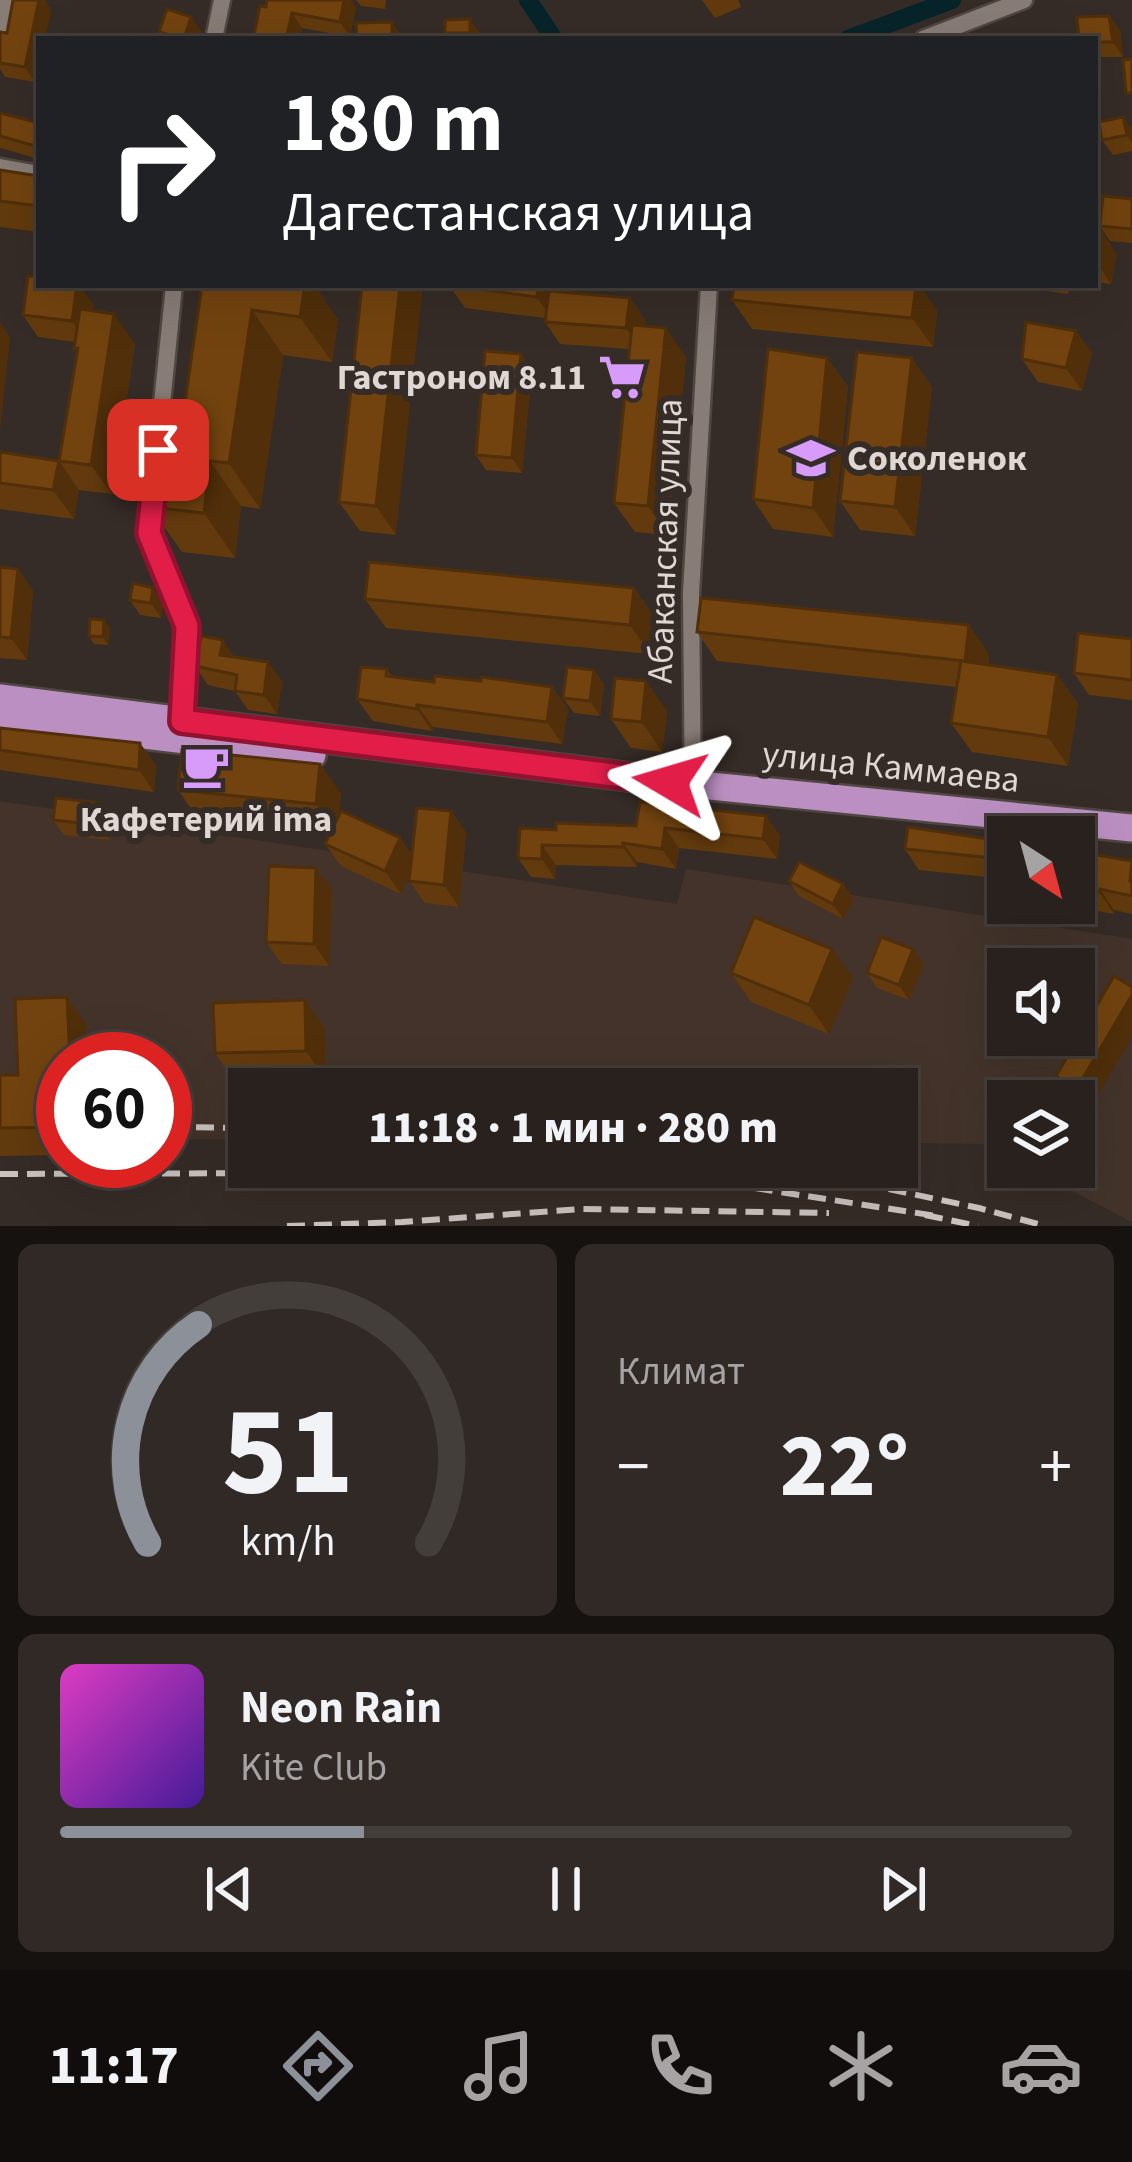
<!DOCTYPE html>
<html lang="ru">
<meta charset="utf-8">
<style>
:root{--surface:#28211d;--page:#302926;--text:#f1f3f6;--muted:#a5a3a4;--line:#443e3b;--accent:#8c9099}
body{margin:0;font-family:"Source Sans 3",sans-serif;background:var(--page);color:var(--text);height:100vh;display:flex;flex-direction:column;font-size:45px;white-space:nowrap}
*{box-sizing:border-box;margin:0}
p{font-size:39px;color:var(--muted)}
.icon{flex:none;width:66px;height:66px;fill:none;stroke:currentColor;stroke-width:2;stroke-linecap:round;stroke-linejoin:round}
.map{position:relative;height:1226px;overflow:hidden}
.panel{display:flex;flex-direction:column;gap:18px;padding:18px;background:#161210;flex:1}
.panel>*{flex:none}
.guide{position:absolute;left:36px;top:36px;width:1062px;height:252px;border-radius:0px;box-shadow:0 12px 48px #0002,0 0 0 3px var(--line);background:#202124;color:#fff;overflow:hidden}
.needle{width:78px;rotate:144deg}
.tools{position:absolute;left:987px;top:816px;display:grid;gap:24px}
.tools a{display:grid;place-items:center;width:108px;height:108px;border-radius:0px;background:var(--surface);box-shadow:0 12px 48px #0002,0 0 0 3px var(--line);font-size:60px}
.speed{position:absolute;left:36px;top:1032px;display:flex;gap:24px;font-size:60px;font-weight:700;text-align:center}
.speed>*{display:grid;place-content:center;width:156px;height:156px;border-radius:50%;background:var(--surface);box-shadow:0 12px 48px #0002,0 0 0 3px var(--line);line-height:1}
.speed .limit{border:18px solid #d22;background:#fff;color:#111}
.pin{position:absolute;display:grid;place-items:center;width:102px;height:102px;color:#fff;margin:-51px;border-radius:24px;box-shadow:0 6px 18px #0006}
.me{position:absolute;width:132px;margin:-66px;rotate:277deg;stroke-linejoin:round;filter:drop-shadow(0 0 9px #0008)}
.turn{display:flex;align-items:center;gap:42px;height:252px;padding:0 48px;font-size:54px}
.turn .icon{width:156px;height:156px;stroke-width:2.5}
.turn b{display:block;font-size:84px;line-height:102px}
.big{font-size:90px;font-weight:800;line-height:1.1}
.panel .card{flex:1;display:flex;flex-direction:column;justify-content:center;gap:18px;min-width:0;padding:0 42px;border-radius:18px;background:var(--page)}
.panel .dial{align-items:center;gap:0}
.dial svg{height:312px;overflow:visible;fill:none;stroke:var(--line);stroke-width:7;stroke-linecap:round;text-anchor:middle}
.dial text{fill:var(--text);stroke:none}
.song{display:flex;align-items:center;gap:36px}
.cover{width:144px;height:144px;border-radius:18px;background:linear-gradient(135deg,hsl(310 70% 55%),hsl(260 70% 35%))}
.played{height:12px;border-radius:6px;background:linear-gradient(90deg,var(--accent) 30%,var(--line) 30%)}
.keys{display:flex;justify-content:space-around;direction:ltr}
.heat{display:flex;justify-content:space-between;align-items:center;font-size:66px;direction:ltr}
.panel .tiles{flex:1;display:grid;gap:18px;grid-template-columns:1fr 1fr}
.card:last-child{grid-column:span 2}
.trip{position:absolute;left:228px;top:1068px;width:690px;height:120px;border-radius:0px;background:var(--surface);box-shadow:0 12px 48px #0002,0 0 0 3px var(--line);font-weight:800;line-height:120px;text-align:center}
.menu{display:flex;height:192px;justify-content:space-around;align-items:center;background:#100d0c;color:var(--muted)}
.menu .icon{width:84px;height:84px}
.menu .current{color:var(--accent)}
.menu b{font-size:54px;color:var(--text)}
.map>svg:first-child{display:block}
.built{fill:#43332b;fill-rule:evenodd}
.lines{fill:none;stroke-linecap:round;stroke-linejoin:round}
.canal{stroke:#07242a;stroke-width:18}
.minor-casing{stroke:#504743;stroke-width:21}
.primary-casing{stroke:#504743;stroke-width:32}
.minor{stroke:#887c76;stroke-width:16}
.primary{stroke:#bc8fc2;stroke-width:27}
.rail{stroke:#cac3c0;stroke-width:6;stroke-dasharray:18 9;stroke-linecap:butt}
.wall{fill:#623a0d}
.shaded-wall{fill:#502f0a}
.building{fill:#72430f;stroke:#502f0a;stroke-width:3}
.route-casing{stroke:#92132f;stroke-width:30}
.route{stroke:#e11d48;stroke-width:21}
.labels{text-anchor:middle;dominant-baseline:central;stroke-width:12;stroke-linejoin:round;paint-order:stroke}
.poi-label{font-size:36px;font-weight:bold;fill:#ded7d4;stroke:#362c27;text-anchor:end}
.street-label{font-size:36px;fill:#ded7d4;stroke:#362c27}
</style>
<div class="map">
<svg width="1132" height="1226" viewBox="0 0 1132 1226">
<rect width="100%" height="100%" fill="#362c27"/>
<path class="built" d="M0 801 677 904 686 869 1132 939V1222L1026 1167H1074V1101H1008V1157L982 1144 897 1143V1089H249V1139H165V1059H63L0 1138ZM1008 969H1074V1035H1008Z"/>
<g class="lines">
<g class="canal">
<path d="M528 0 554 39"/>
<path d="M848 39 952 0"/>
</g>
<defs>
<g id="minor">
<path d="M0 34 7 0"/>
<path d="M214 39 222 0"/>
<path d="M923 39 1024 0"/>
<path d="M0 167 39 174"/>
<path d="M174 285 149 533 187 626 181 727"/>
<path d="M693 799 691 593 709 285"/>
</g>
<g id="primary">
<path d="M0 698 670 782 1132 828"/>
<path d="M0 718 312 755"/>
</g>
</defs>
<use href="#minor" class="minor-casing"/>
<use href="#primary" class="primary-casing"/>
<use href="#minor" class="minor"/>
<use href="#primary" class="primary"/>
<g class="rail">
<path d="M169 1127 249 1128"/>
<path d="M783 1167 979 1208 1045 1226"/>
<path d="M0 1174 649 1172 937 1216"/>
<path d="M925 1215 978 1226"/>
<path d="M287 1226 402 1222 582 1209 829 1213"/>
</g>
</g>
<g class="wall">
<path d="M13 0H44L51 10 35 82 5 77 0 69V32L7 33Z"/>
<path d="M356 0H386L385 9 361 6Z"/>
<path d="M702 0H738L741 7 715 18Z"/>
<path d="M266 7H356L350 37 302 28 300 39H256L254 35Z"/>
<path d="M1109 16 1120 30 1123 57H1095V39Z"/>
<path d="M445 33H480V39H449Z"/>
<path d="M0 113 39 123V159L0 148Z"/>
<path d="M1132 129V151L1113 155 1102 140Z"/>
<path d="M0 170 39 176V232L0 227Z"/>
<path d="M1132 199V243L1110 241 1100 226Z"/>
<path d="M1095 232 1117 254 1111 284 1095 282Z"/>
<path d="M202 285H314L338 320 332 362 283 355 260 509 241 506 235 558 182 552 150 507 177 457Z"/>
<path d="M362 285 396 535 360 531 339 502Z"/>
<path d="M449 285H556V292L630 298 645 320 644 326 686 357 668 535 635 532 614 503 630 349 560 344 545 322V318L465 308Z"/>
<path d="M734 285H919L937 311 933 347 752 329 732 300Z"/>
<path d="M1008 285H1070L1068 294Z"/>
<path d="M93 304 92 311 135 344 112 494 79 490 74 519 0 509V452L59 461 77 352 74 348 75 342 38 337 23 315Z"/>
<path d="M1076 331 1092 353 1082 391 1038 382 1022 359Z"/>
<path d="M521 354 532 369 522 473 486 470 476 455Z"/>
<path d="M827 358 848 387 833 537 773 529 753 499Z"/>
<path d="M932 387 915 536 860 530 840 501Z"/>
<path d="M0 567 18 569 33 591 27 660 0 658Z"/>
<path d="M634 588 654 617 650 654 386 628 365 599Z"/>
<path d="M130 600 164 603 161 618 140 615Z"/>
<path d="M104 620 110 628 108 645 94 644 89 636Z"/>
<path d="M697 632 989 654 988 665 1057 675 1078 704 1068 766 972 752 951 723 957 687 717 661Z"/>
<path d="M1132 639V700L1089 695 1074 673Z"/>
<path d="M235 657 282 681 277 714 248 710 235 691 208 685 195 666Z"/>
<path d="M387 669 392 677 434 682 552 687 568 709 562 744 433 727 432 731 373 721 357 699Z"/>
<path d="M594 670 604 685 600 716 574 713 563 698Z"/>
<path d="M667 711 662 752 631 748 611 719Z"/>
<path d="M0 728 156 765 154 792 0 770Z"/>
<path d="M178 790 341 793 338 817 400 838 412 855 451 811 466 833 459 907 425 903 409 881 410 872 401 894 341 866 325 844 331 832 198 819Z"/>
<path d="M766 816 780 836 777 859 679 848 676 869 637 862V867L556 865 555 879 531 877 518 858 556 830Z"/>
<path d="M113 818 110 840 64 835 53 820Z"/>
<path d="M1008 842V881L997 878 919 870 905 849Z"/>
<path d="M1074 851 1132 861V914L1114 910V914L1071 906 1069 903H1074Z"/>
<path d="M789 881 843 884 854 899 843 919 799 896Z"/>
<path d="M332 890 329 966 282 964 266 942Z"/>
<path d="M913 949 924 964 909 1000 877 988 867 973Z"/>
<path d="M731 973 853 978 829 1034 751 1002Z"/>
<path d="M1114 976 1091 1107 1069 1095 1056 1076Z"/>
<path d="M305 1000 325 1029 326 1080 235 1082 215 1053Z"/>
<path d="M86 1024 88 1059H63V1155L0 1156V1075H18Z"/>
</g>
<g class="shaded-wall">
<path d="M36 0H44L51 10 45 39H39V66L35 82 25 67Z"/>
<path d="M344 0H351L356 7 350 37 340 22Z"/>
<path d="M292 13 302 28 300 39H286Z"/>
<path d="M1109 16 1120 30 1123 57 1113 42Z"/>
<path d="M191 17 202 32 199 39H184Z"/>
<path d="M470 19 480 33V39H474L470 33Z"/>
<path d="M392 22 402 37V39H392Z"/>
<path d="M1123 117 1132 129V143L1127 135Z"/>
<path d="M1103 233 1117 254 1111 284 1097 263Z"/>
<path d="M77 285H79L93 304 87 344 72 321Z"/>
<path d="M305 285H314L338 320 332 362 300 317Z"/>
<path d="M400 285H423L396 535 376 506Z"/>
<path d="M538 285H556L552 319 537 297Z"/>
<path d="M916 285H919L937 311 933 347 912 318Z"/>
<path d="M630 298 645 320 642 350 626 328Z"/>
<path d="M252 310 283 355 260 509 229 463Z"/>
<path d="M114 314 135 344 112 494 91 465Z"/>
<path d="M0 322 10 337 0 431Z"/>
<path d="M666 328 686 357 668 535 648 506Z"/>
<path d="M1076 331 1092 353 1082 391 1066 368Z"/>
<path d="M521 354 532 369 522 473 512 458Z"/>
<path d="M827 358 848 387 833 537 813 508Z"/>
<path d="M912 358 932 387 915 536 895 507Z"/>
<path d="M59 461 79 490 74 519 53 490Z"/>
<path d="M210 461 241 506 235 558 204 513Z"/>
<path d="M18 569 33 591 27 660 11 638Z"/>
<path d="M153 588 164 603 161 618 151 603Z"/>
<path d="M634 588 654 617 650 654 630 625Z"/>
<path d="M104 620 110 628 108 645 103 637Z"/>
<path d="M969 625 989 654 985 690 965 661Z"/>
<path d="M223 640 236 660 220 655Z"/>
<path d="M268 662 282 681 277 714 264 695Z"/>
<path d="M594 670 604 685 600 716 590 701Z"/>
<path d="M1057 675 1078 704 1068 766 1048 737Z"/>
<path d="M646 681 667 711 662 752 642 722Z"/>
<path d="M552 687 568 709 562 744 547 722Z"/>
<path d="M417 705 433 727 432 731 417 709Z"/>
<path d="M140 743 156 765 154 792 139 770Z"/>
<path d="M320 764 341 793 336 833 316 804Z"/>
<path d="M102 803 113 818 110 840 100 825Z"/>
<path d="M451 811 466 833 459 907 444 885Z"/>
<path d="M766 816 780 836 777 859 763 839Z"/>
<path d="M665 828 679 848 676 869 662 849Z"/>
<path d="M400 838 416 860 401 894 385 871Z"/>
<path d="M623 843 637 862V867L623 847Z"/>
<path d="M542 845 556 865 555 879 542 859Z"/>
<path d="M316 868 332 890 329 966 314 944Z"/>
<path d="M843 884 854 899 843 919 833 904Z"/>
<path d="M1100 889 1114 910V914L1099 892Z"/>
<path d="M832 949 853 978 829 1034 809 1005Z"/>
<path d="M913 949 924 964 909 1000 899 985Z"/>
<path d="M1132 995V1037L1091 1107 1077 1088Z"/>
<path d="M67 997 86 1024 88 1059H70Z"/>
<path d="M305 1000 325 1029 326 1080 306 1051Z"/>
<path d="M165 1095 168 1100 169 1153 165 1147Z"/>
</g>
<g class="building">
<path d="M13 0H39L25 67 0 63V32L7 33Z"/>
<path d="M267 0H344L340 22 292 13 286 39H271L254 35 260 6 266 7Z"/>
<path d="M167 9 191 17 184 39 159 32Z"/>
<path d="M1109 16 1113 42H1095V39H1079L1077 17Z"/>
<path d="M470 19V33H445V20Z"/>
<path d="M392 22V39H357L356 23Z"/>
<path d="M129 34 153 38 129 39Z"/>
<path d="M1132 59V93H1126L1123 60Z"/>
<path d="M0 113 39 123V147L0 136Z"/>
<path d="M1123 117 1127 135 1102 140 1099 122Z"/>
<path d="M0 170 39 176V206L0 201Z"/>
<path d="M1103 196 1132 199V229L1100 226Z"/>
<path d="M1095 232 1103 233 1097 263H1095Z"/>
<path d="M28 276 39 277V285H77L72 321 23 315Z"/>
<path d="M202 285H305L300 317 252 310 229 463 210 461 204 513 150 507 156 455 177 457Z"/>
<path d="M362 285H400L376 506 339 502Z"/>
<path d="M449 285H538L537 297Z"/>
<path d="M734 285H916L912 318 732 300Z"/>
<path d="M549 291 630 298 626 328 545 322Z"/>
<path d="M80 309 114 314 91 465 59 461 53 490 0 483V452L59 461 78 348H74Z"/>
<path d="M1026 322 1076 331 1066 368 1022 359Z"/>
<path d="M632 325 666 328 648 506 614 503Z"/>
<path d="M768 349 827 358 813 508 753 499Z"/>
<path d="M485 351 521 354 512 458 476 455Z"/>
<path d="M857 352 912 358 895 507 840 501Z"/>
<path d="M369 562 634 588 630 625 365 599Z"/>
<path d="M0 567 18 569 11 638 0 637Z"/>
<path d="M133 583 153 588 151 603 130 600Z"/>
<path d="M701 598 969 625 965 661 697 632Z"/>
<path d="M90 619 104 620 103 637 89 636Z"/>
<path d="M1078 633 1132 639V680L1074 673Z"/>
<path d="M201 636 223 640 220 655 268 662 264 695 235 691 237 675 195 666Z"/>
<path d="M961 661 1057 675 1048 737 951 723Z"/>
<path d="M361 667 387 669 386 676 434 682 435 676 481 681V677L552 687 547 722 417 705V709L357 699Z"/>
<path d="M567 667 594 670 590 701 563 698Z"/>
<path d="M615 678 646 681 642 722 611 719Z"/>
<path d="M0 728 140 743 139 770 0 750Z"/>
<path d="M182 750 320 764 316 804 178 790Z"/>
<path d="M56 798 102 803 100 825 53 820Z"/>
<path d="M640 802 766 816 763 839 665 828 662 849 623 843V847L542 845V859L518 858 520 828 556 830V823L636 826Z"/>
<path d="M417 808 451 811 444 885 409 881Z"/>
<path d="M341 811 400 838 385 871 325 844Z"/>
<path d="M908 827 1008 842V865L983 857 905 849Z"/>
<path d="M1074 851 1132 861 1130 881 1132 882V896L1100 889 1099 892 1074 888Z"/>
<path d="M799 862 843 884 833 904 789 881Z"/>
<path d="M269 866 316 868 314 944 266 942Z"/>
<path d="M754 917 832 949 809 1005 731 973Z"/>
<path d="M881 937 913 949 899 985 867 973Z"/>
<path d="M1114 976 1132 987V995L1077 1088 1056 1076Z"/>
<path d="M67 997 70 1059H63V1127L0 1128V1075H18L15 999Z"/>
<path d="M305 1000 306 1051 215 1053 213 1003Z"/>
</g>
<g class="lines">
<defs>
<path id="route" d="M158 450 149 533 187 626 182 721 670 782"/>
</defs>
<use href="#route" class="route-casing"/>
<use href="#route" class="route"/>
</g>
<defs>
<symbol id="supermarket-bare" viewBox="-9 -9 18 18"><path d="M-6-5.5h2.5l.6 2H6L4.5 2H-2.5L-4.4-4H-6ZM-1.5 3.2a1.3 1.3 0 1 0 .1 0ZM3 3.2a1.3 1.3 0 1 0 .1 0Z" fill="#d79bf9" stroke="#362c27" stroke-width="2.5" paint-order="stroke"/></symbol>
<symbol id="school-bare" viewBox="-9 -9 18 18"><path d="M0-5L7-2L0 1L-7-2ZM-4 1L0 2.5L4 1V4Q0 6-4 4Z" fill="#d79bf9" stroke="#362c27" stroke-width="2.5" paint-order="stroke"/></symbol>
<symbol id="cafe-bare" viewBox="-9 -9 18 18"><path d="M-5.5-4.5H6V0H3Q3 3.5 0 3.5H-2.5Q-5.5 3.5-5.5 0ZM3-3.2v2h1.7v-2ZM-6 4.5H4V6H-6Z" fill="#d79bf9" stroke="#362c27" stroke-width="2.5" paint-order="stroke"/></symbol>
</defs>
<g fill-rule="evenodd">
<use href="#supermarket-bare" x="589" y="344" width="66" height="66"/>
<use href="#school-bare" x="778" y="425" width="66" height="66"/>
<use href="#cafe-bare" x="173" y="733" width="66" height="66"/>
</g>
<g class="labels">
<g class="poi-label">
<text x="586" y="377">Гастроном 8.11</text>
<text x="847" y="458" text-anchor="start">Соколенок</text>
<text x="206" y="819" text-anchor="middle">Кафетерий ima</text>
</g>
<g class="street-label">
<text transform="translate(665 541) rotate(-88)">Абаканская улица</text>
<text transform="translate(891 767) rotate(6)">улица Каммаева</text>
</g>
</g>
</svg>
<div class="tools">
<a><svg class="needle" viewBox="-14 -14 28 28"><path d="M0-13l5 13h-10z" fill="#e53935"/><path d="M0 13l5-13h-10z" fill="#a5a3a4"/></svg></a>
<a><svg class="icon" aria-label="sound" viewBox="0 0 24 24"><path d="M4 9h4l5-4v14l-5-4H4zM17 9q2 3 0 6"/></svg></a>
<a><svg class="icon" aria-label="layers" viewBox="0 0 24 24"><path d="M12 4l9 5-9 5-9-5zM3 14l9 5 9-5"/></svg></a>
</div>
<div class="speed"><div class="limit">60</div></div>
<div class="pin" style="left:158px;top:450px;background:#d93025"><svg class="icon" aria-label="arrive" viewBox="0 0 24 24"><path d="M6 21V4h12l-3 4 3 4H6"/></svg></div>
<svg class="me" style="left:670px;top:782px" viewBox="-20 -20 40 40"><path d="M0-17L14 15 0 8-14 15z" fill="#e11d48" stroke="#fff" stroke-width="4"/></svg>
<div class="trip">11:18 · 1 мин · 280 m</div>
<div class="guide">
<div class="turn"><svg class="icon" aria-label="right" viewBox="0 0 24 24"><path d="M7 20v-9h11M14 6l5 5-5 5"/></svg><div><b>180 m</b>Дагестанская улица</div></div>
</div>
</div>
<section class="panel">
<div class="tiles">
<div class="card dial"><svg viewBox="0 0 100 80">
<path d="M14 69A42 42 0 1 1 86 69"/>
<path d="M14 69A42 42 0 0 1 27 13" stroke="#8c9099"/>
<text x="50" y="56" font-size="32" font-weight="700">51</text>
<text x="50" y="72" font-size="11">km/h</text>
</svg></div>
<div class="card"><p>Климат</p>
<div class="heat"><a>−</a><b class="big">22°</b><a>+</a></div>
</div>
<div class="card">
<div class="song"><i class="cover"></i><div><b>Neon Rain</b><p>Kite Club</p></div></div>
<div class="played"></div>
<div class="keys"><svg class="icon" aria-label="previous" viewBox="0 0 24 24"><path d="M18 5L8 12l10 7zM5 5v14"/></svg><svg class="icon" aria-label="pause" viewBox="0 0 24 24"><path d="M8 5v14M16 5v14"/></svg><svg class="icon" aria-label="next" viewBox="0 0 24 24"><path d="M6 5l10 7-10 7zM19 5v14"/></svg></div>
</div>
</div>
</section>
<nav class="menu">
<b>11:17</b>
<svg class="icon current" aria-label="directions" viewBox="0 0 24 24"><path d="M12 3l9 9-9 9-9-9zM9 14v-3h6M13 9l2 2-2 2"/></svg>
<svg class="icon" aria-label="music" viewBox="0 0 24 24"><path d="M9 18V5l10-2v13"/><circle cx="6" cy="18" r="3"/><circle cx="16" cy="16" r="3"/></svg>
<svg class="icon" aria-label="phone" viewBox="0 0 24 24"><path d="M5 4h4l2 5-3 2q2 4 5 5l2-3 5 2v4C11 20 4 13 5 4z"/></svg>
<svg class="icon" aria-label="climate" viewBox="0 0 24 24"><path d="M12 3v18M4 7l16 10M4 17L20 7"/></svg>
<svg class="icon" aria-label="car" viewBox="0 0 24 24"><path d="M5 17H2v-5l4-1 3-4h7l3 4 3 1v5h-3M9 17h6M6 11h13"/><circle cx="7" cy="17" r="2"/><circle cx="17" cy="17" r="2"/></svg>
</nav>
